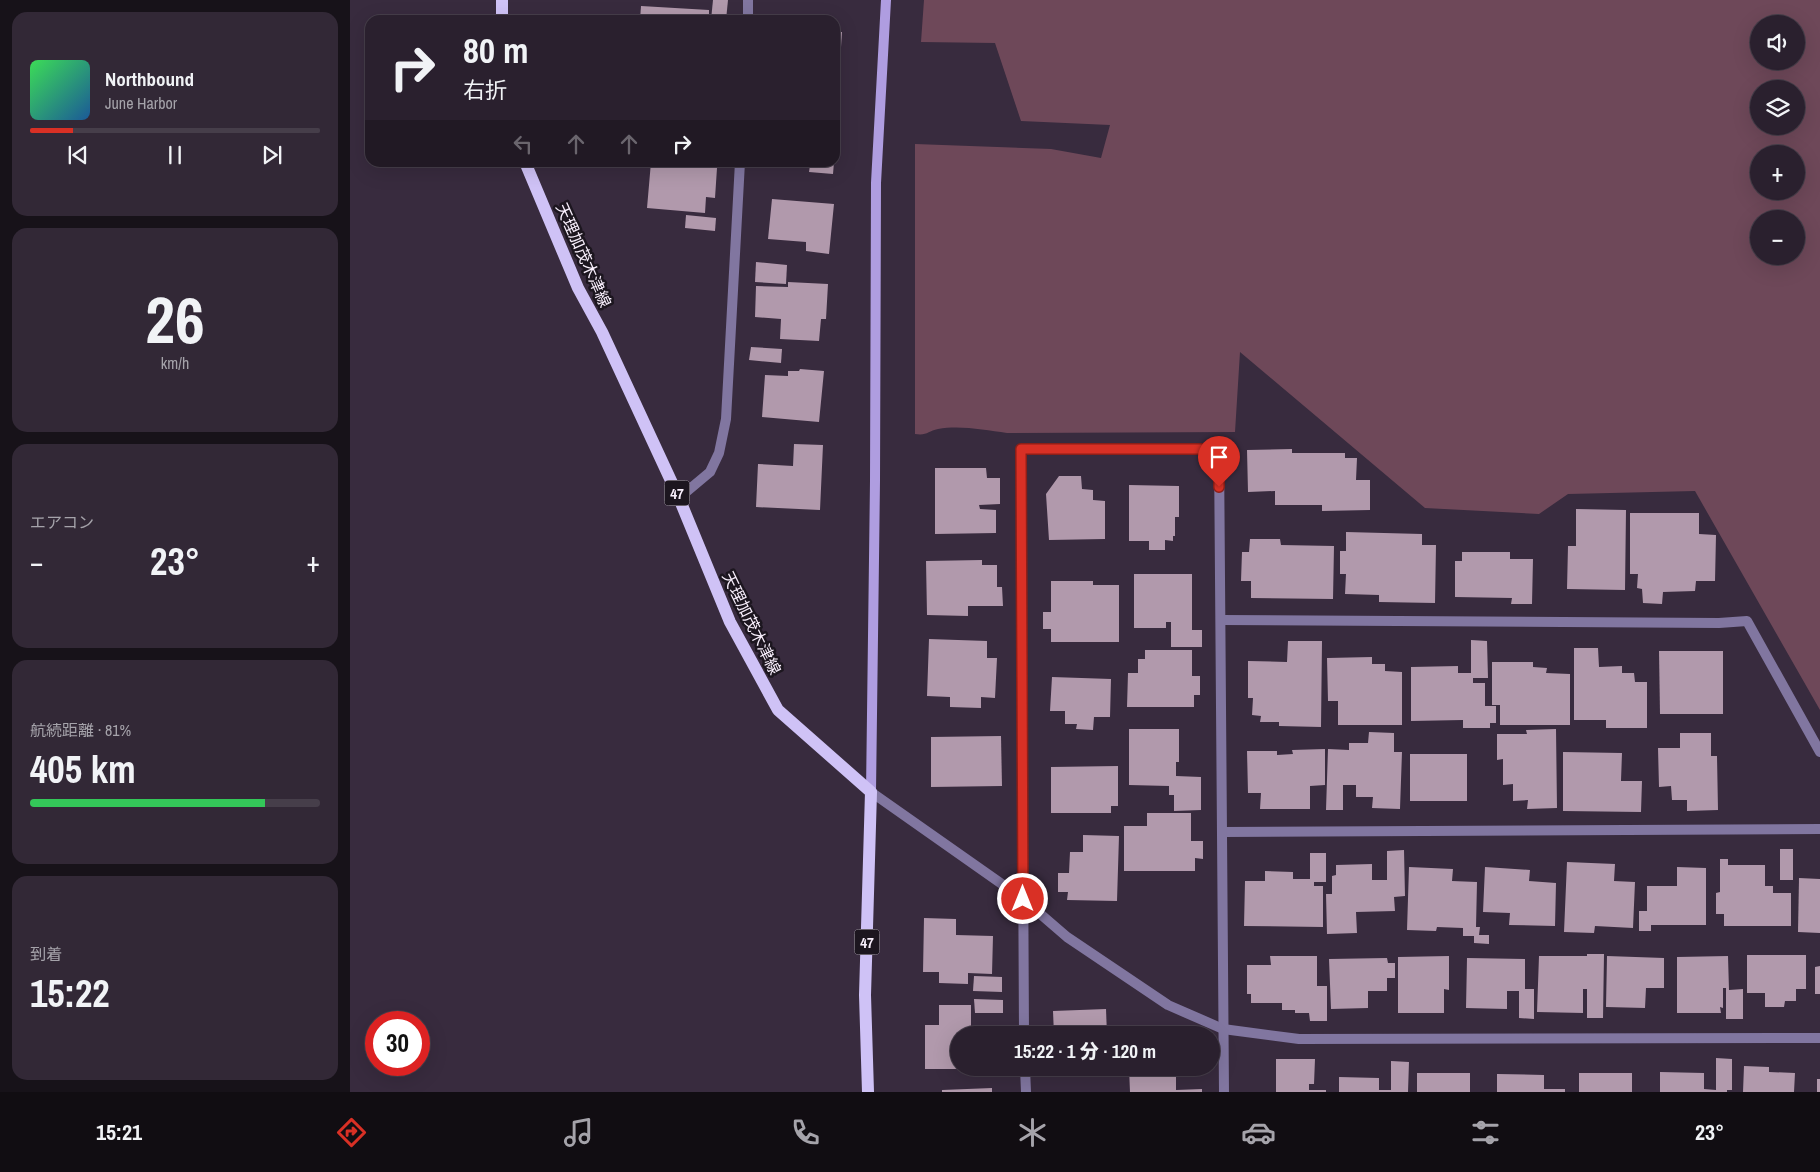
<!DOCTYPE html>
<html lang="ja">
<meta charset="utf-8">
<style>
:root{--surface:#2a202e;--page:#322836;--text:#f1f3f6;--muted:#a5a3aa;--line:#463e4a;--accent:#d93025}
body{margin:0;font-family:"Archivo Narrow","Noto Sans JP",sans-serif;background:var(--page);color:var(--text);height:100vh;display:flex;flex-direction:column;font-size:19px;white-space:nowrap}
*{box-sizing:border-box;margin:0}
p{font-size:16px;color:var(--muted)}
.icon{flex:none;width:28px;height:28px;fill:none;stroke:currentColor;stroke-width:2;stroke-linecap:round;stroke-linejoin:round}
.map{position:relative;flex:1;overflow:hidden}
.details{display:flex;flex-direction:column;gap:12px;padding:12px;background:#171219;width:350px}
.details>*{flex:none}
.guide{position:absolute;left:15px;top:15px;width:475px;height:152px;border-radius:15px;box-shadow:0 5px 20px #0002,0 0 0 1px var(--line);background:#2a202e;color:var(--text);overflow:hidden}
.controls{position:absolute;left:1400px;top:15px;display:grid;gap:10px}
.controls a{display:grid;place-items:center;width:55px;height:55px;border-radius:50%;background:var(--surface);box-shadow:0 5px 20px #0002,0 0 0 1px var(--line);font-size:25px}
.speed{position:absolute;left:15px;top:1011px;display:flex;gap:10px;font-size:25px;font-weight:700;text-align:center}
.speed>*{display:grid;place-content:center;width:65px;height:65px;border-radius:50%;background:var(--surface);box-shadow:0 5px 20px #0002,0 0 0 1px var(--line);line-height:1}
.speed .limit{border:8px solid #d22;background:#fff;color:#111}
.pin{position:absolute;display:grid;place-items:center;width:42px;height:42px;color:#fff;margin:-51px -21px;border-radius:50% 50% 50% 0;rotate:-45deg;box-shadow:0 0 5px #0007}
.pin .icon{rotate:45deg}
.me{position:absolute;width:55px;margin:-28px;rotate:0deg;stroke-linejoin:round;filter:drop-shadow(0 0 4px #0008)}
.turn{display:flex;align-items:center;gap:18px;height:105px;padding:0 15px;font-size:22px}
.turn .icon{width:65px;height:65px;stroke-width:2.5}
.turn b{display:block;font-size:35px;line-height:42px}
.lanes{display:flex;align-items:center;height:48px;padding:0 15px;background:#0003;justify-content:center;gap:25px;direction:ltr}
.lanes .off{opacity:.35}
.big{font-size:38px;font-weight:800;line-height:1.1}
.details .widget{flex:1;display:flex;flex-direction:column;justify-content:center;gap:8px;min-width:0;padding:0 18px;border-radius:15px;background:var(--page)}
.details .dial{align-items:center;gap:0}
.dial b{font-size:65px;line-height:1}
.song{display:flex;align-items:center;gap:15px}
.cover{width:60px;height:60px;border-radius:8px;background:linear-gradient(135deg,hsl(130 70% 55%),hsl(210 70% 35%))}
.played{height:5px;border-radius:2px;background:linear-gradient(90deg,var(--accent) 15%,var(--line) 15%)}
.keys{display:flex;justify-content:space-around;direction:ltr}
.heat{display:flex;justify-content:space-between;align-items:center;font-size:28px;direction:ltr}
.charge{height:8px;border-radius:4px;background:linear-gradient(90deg,#34c759 81%,var(--line) 0)}
.trip{position:absolute;left:600px;top:1026px;width:270px;height:50px;border-radius:25px;background:var(--surface);box-shadow:0 5px 20px #0002,0 0 0 1px var(--line);font-weight:800;line-height:50px;text-align:center}
.tabs{display:flex;height:80px;justify-content:space-around;align-items:center;background:#110d12;color:var(--muted)}
.tabs .icon{width:35px;height:35px}
.tabs .selected{color:var(--accent)}
.tabs b{font-size:22px;color:var(--text)}
main{display:flex;flex:1;min-height:0}
.map>svg:first-child{display:block}
.green{fill:#6e4859;fill-rule:evenodd}
.building{fill:#b199ac}
.lines{fill:none;stroke-linecap:round;stroke-linejoin:round}
.street{stroke:#8176a0;stroke-width:10}
.secondary{stroke:#af9de0;stroke-width:10}
.primary{stroke:#cfc2f6;stroke-width:12}
.route-casing{stroke:#8d1f18;stroke-width:12}
.route{stroke:#d93025;stroke-width:9}
.labels{text-anchor:middle;dominant-baseline:central;stroke-width:5;stroke-linejoin:round;paint-order:stroke}
.shield{fill:#1c161f;stroke:#b7afba;stroke-width:1}
.shield-label{font-size:15px;font-weight:bold;fill:#f9f0fd}
.street-label{font-size:16px;fill:#f9f0fd;stroke:#1c161f}
</style>
<main>
<section class="details">
<div class="widget">
<div class="song"><i class="cover"></i><div><b>Northbound</b><p>June Harbor</p></div></div>
<div class="played"></div>
<div class="keys"><svg class="icon" aria-label="previous" viewBox="0 0 24 24"><path d="M18 5L8 12l10 7zM5 5v14"/></svg><svg class="icon" aria-label="pause" viewBox="0 0 24 24"><path d="M8 5v14M16 5v14"/></svg><svg class="icon" aria-label="next" viewBox="0 0 24 24"><path d="M6 5l10 7-10 7zM19 5v14"/></svg></div>
</div>
<div class="widget dial"><b>26</b><p>km/h</p></div>
<div class="widget"><p>エアコン</p>
<div class="heat"><a>−</a><b class="big">23°</b><a>+</a></div>
</div>
<div class="widget"><p>航続距離 · 81%</p><b class="big">405 km</b><div class="charge"></div></div>
<div class="widget"><p>到着</p><b class="big">15:22</b></div>
</section>
<div class="map">
<svg width="1470" height="1092" viewBox="0 0 1470 1092">
<rect width="100%" height="100%" fill="#382b3e"/>
<path class="green" d="M574 0H1470V710L1345 491 1218 494 1189 514 1075 508 890 352 885 432 657 433C635 430 610 425 588 429 578 431 577 436 565 434V144L701 149 751 158 760 125 671 121 645 43 571 42ZM1409 24H1446V61H1409ZM1409 89H1446V126H1409ZM1409 154H1446V191H1409ZM1409 219H1446V256H1409Z"/>
<g class="building">
<path d="M363 0H378L376 20H361Z"/>
<path d="M291 6 359 10V20H290Z"/>
<path d="M485 32H492L488 92 485 91Z"/>
<path d="M301 162H323V165L367 168 365 198 356 197 355 213 297 208Z"/>
<path d="M443 162H484L483 174 459 172 460 165 443 164Z"/>
<path d="M422 199 484 204 479 254 456 251V242L418 239Z"/>
<path d="M336 215 366 218 365 231 335 228Z"/>
<path d="M406 262 437 265 436 284 405 282Z"/>
<path d="M438 282 478 284 476 319H471L469 341 430 339 431 319 405 317 406 286 438 287Z"/>
<path d="M401 347 432 349 431 363 399 360Z"/>
<path d="M450 369 474 371 469 422 412 417 415 375 438 376V371H449Z"/>
<path d="M444 444 473 445 470 510 406 507 408 464 443 466Z"/>
<path d="M942 449V453H995V458H1007L1006 480H1020V510L972 511V505H925V491L898 492 897 450Z"/>
<path d="M585 468H636L637 478H650V504L629 505 630 509 646 510V533L585 534Z"/>
<path d="M709 476H731L732 489 743 490V500L755 501V539L699 540 696 494Z"/>
<path d="M779 485 829 486V517H825V536H823V541L815 540V550H799V541H779Z"/>
<path d="M1226 509 1276 510 1275 590 1217 589 1218 546H1226Z"/>
<path d="M1280 513H1349V534L1366 535 1365 581H1346L1345 591 1313 592 1312 604 1293 603 1292 589 1287 588 1288 574H1280Z"/>
<path d="M996 532 1072 534V545H1086L1085 603 1029 602V595L995 594 996 574H990V551H996Z"/>
<path d="M900 539H930L931 545 984 546 983 599 901 598V581H891L892 552H899Z"/>
<path d="M1112 552H1160V559H1183L1182 604H1161L1162 598 1105 597V561H1112Z"/>
<path d="M632 560V565H647V587H652L653 606H618V616L577 615 576 561Z"/>
<path d="M784 574H842V630H852V647H821V622H816V628H784Z"/>
<path d="M701 581H743V585H769V642H701V629H693V612H701Z"/>
<path d="M579 639 637 641V658H647L645 698 631 697V708L600 707V697L577 696Z"/>
<path d="M1121 640 1137 641 1138 678H1123V683H1135V706H1146V723H1140V728H1113V720L1061 721V667L1108 666V673H1121Z"/>
<path d="M938 641H972L971 727 929 726V722H910L911 716 902 715 903 698H898V661L937 662Z"/>
<path d="M1224 648H1248L1249 667 1272 666V673H1284L1285 682H1297V728H1256V720H1224Z"/>
<path d="M795 650H842V676H850V695H844V707H777L778 673H788V659H795Z"/>
<path d="M1309 651H1373V714H1310Z"/>
<path d="M1022 657V664H1035V671L1052 672V725H988V701H978L977 658Z"/>
<path d="M1142 662H1183V667L1197 668 1196 673 1220 674V725H1150V705H1142Z"/>
<path d="M702 677 761 679 760 717H744L743 730 726 729 727 724H715V711H700Z"/>
<path d="M779 729H829V762H826V776L851 777V810L824 811V795H819V786L779 785Z"/>
<path d="M1206 729 1207 808 1177 809 1178 800 1163 801V784L1153 785V759L1147 760V734H1177L1176 730Z"/>
<path d="M1019 732 1044 733V752H1052L1050 809 1022 808 1023 797H1006V785H993V810H976L978 749 999 750V743H1018Z"/>
<path d="M1330 733H1361V756H1367L1368 810 1337 811V800H1322L1321 786 1309 787 1308 748H1330Z"/>
<path d="M651 736 652 786 581 787V737Z"/>
<path d="M975 749V785L960 786V809H910L911 793H898L897 751H927V755L943 754 942 750Z"/>
<path d="M1213 752 1272 753 1271 781H1292L1291 812 1213 811Z"/>
<rect x="1060" y="754" width="57" height="47"/>
<path d="M768 766V806H761V813H701V767Z"/>
<path d="M797 813H841V841H853V859L845 858V871H774V826H797Z"/>
<path d="M733 835 769 836 767 901 717 900 718 892H708V873H719L720 852H733Z"/>
<rect x="1430" y="849" width="13" height="31"/>
<path d="M1054 850 1055 896 1044 897 1045 911 1006 912 1007 933 977 934 976 894H982V876L986 875V865L1022 864V880H1037V851Z"/>
<path d="M960 853H976V882H964V886H973V927L894 926 895 881H915V871L943 872V879H960Z"/>
<path d="M1370 859H1378V865H1415V886H1423V893H1441V926H1374V914H1366V893L1370 892Z"/>
<path d="M1217 862 1265 864 1264 881 1285 882 1283 928 1245 926 1244 933 1214 932Z"/>
<path d="M1059 867 1103 869 1102 881 1127 882 1126 927H1130L1129 935H1139V944L1124 943V936H1113V928L1087 927 1086 931 1057 930Z"/>
<path d="M1135 867 1180 870 1179 881 1206 883 1205 926 1159 925 1160 913 1133 912Z"/>
<path d="M1327 867 1356 868V925H1301V931H1289V911H1297V886H1327Z"/>
<path d="M1449 878 1470 879V933L1448 932Z"/>
<path d="M574 918 606 919V935L643 936 642 974 618 973V984L589 983V972H573Z"/>
<path d="M1237 954H1254L1253 1018H1237V989H1233V1013L1187 1012 1189 956H1237Z"/>
<path d="M1397 955H1456V989H1446V1001H1435L1434 1007H1415V993H1397Z"/>
<path d="M920 956H967V986H977V1021H960L959 1013H945V1010H932V1003H901V994H897V965H921Z"/>
<path d="M1099 956V990L1094 989V1013H1048V957Z"/>
<path d="M1257 956 1314 958V988H1296L1295 1008 1256 1007Z"/>
<path d="M1378 956 1379 990 1393 989V1019H1376V988H1373V1008L1370 1007 1371 1013H1327V957Z"/>
<path d="M1037 958 1038 963H1045V978H1037V991H1018V1008L981 1009 979 959Z"/>
<path d="M1117 958 1175 959V989H1184V1019L1169 1018V991H1157V1009L1116 1008Z"/>
<path d="M1470 966V994H1465V967Z"/>
<path d="M624 976 652 977V992L623 991Z"/>
<path d="M624 999 653 1000V1013H625Z"/>
<path d="M589 1005H621V1035H609V1069H575V1025H589Z"/>
<path d="M756 1009 757 1035H704L703 1011Z"/>
<path d="M1366 1058 1382 1059V1090H1377V1092H1310V1072L1354 1073V1089L1366 1090Z"/>
<path d="M926 1059H965L964 1084H959V1090H976V1092H926Z"/>
<path d="M1041 1061 1059 1062 1058 1092H989V1077L1029 1078V1090H1041Z"/>
<path d="M1394 1066 1419 1067V1072L1445 1073 1444 1092H1393Z"/>
<path d="M779 1068H832L833 1076H826V1090L852 1089V1092H780Z"/>
<rect x="1067" y="1073" width="53" height="19"/>
<rect x="1229" y="1073" width="53" height="19"/>
<path d="M1147 1074 1194 1075V1089H1215V1092H1147Z"/>
<rect x="1467" y="1079" width="3" height="13"/>
<path d="M642 1088V1092H592V1090Z"/>
</g>
<g class="lines">
<g class="street">
<path d="M398 20V0"/>
<path d="M329 498 360 472 369 453 376 419 390 162"/>
<path d="M871 620 1369 623 1397 621 1470 752"/>
<path d="M521 792 673 899 717 937 818 1005 873 1029 949 1039 1470 1038"/>
<path d="M873 832 1470 829"/>
<path d="M674 1035 671 449H869L874 1092"/>
<path d="M675 1068 676 1092"/>
</g>
<path class="secondary" d="M521 792 525 481 526 183 536 0"/>
<g class="primary">
<path d="M152 0V20"/>
<path d="M175 162 228 288 252 332 329 498 380 622 428 710 521 792 515 995 518 1092"/>
</g>
</g>
<g class="lines">
<defs>
<path id="route" d="M673 899 671 449H869V487"/>
</defs>
<use href="#route" class="route-casing"/>
<use href="#route" class="route"/>
</g>
<g class="labels">
<g class="shield">
<rect x="314.5" y="480.5" width="25" height="25" rx="4"/>
<rect x="504.5" y="929.5" width="25" height="25" rx="4"/>
</g>
<g class="shield-label">
<text x="327" y="493">47</text>
<text x="517" y="942">47</text>
</g>
<g class="street-label">
<text transform="translate(234 255) rotate(66)">天理加茂木津線</text>
<text transform="translate(402 623) rotate(64)">天理加茂木津線</text>
</g>
</g>
</svg>
<div class="controls">
<a><svg class="icon" aria-label="sound" viewBox="0 0 24 24"><path d="M4 9h4l5-4v14l-5-4H4zM17 9q2 3 0 6"/></svg></a>
<a><svg class="icon" aria-label="layers" viewBox="0 0 24 24"><path d="M12 4l9 5-9 5-9-5zM3 14l9 5 9-5"/></svg></a>
<a>+</a>
<a>−</a>
</div>
<div class="speed"><div class="limit">30</div></div>
<div class="pin" style="left:869px;top:487px;background:#d93025"><svg class="icon" aria-label="arrive" viewBox="0 0 24 24"><path d="M6 21V4h12l-3 4 3 4H6"/></svg></div>
<svg class="me" style="left:673px;top:899px" viewBox="-20 -20 40 40"><circle r="17" fill="#d93025" stroke="#fff" stroke-width="3"/><path d="M0-11L8 9 0 5-8 9z" fill="#fff"/></svg>
<div class="trip">15:22 · 1 分 · 120 m</div>
<div class="guide">
<div class="turn"><svg class="icon" aria-label="right" viewBox="0 0 24 24"><path d="M7 20v-9h11M14 6l5 5-5 5"/></svg><div><b>80 m</b>右折</div></div>
<div class="lanes"><svg class="icon off" aria-label="left" viewBox="0 0 24 24"><path d="M17 20v-9H6M10 6l-5 5 5 5"/></svg><svg class="icon off" aria-label="ahead" viewBox="0 0 24 24"><path d="M12 20V5M6 11l6-6 6 6"/></svg><svg class="icon off" aria-label="ahead" viewBox="0 0 24 24"><path d="M12 20V5M6 11l6-6 6 6"/></svg><svg class="icon" aria-label="right" viewBox="0 0 24 24"><path d="M7 20v-9h11M14 6l5 5-5 5"/></svg></div>
</div>
</div>
</main>
<nav class="tabs">
<b>15:21</b>
<svg class="icon selected" aria-label="directions" viewBox="0 0 24 24"><path d="M12 3l9 9-9 9-9-9zM9 14v-3h6M13 9l2 2-2 2"/></svg>
<svg class="icon" aria-label="music" viewBox="0 0 24 24"><path d="M9 18V5l10-2v13"/><circle cx="6" cy="18" r="3"/><circle cx="16" cy="16" r="3"/></svg>
<svg class="icon" aria-label="phone" viewBox="0 0 24 24"><path d="M5 4h4l2 5-3 2q2 4 5 5l2-3 5 2v4C11 20 4 13 5 4z"/></svg>
<svg class="icon" aria-label="climate" viewBox="0 0 24 24"><path d="M12 3v18M4 7l16 10M4 17L20 7"/></svg>
<svg class="icon" aria-label="car" viewBox="0 0 24 24"><path d="M5 17H2v-5l4-1 3-4h7l3 4 3 1v5h-3M9 17h6M6 11h13"/><circle cx="7" cy="17" r="2"/><circle cx="17" cy="17" r="2"/></svg>
<svg class="icon" aria-label="filters" viewBox="0 0 24 24"><path d="M4 7h16M4 17h16"/><circle cx="9" cy="7" r="2"/><circle cx="15" cy="17" r="2"/></svg>
<b>23°</b>
</nav>
